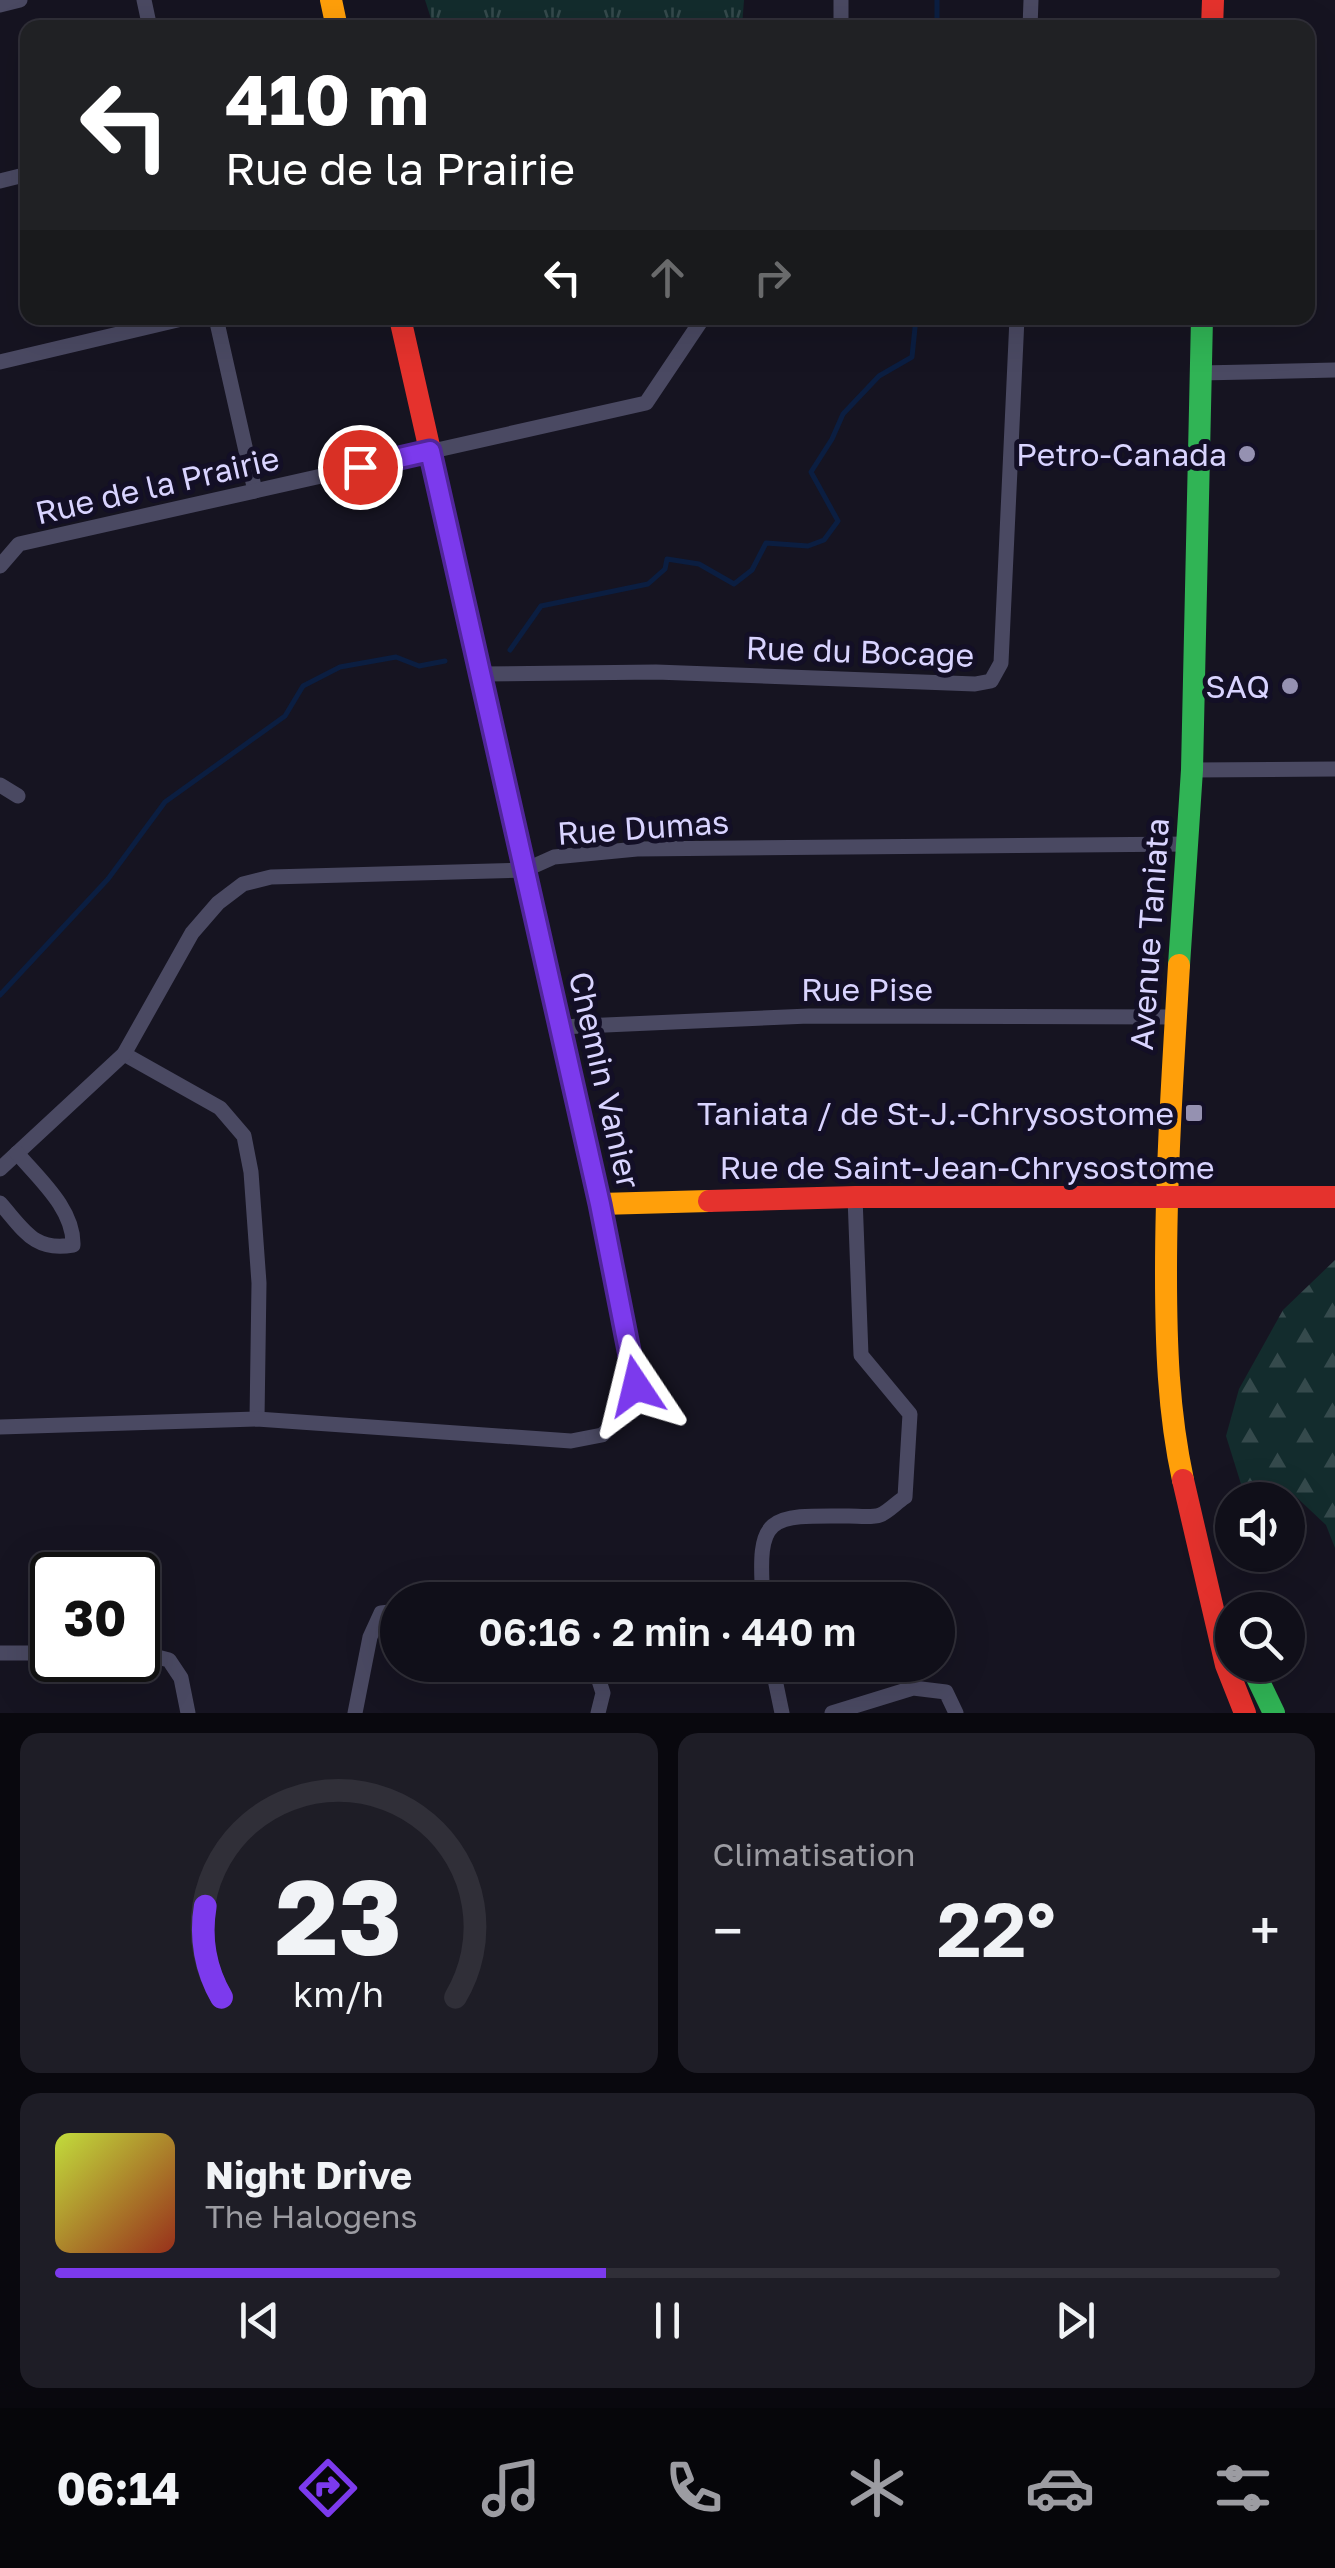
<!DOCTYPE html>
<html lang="fr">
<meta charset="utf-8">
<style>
:root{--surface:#100f19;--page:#1e1d26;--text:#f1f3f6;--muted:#9c9ca2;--line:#302f38;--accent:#7c3aed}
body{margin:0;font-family:"Golos Text",sans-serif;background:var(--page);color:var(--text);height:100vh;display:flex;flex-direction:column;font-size:38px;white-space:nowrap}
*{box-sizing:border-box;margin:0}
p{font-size:32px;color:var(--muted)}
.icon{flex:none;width:55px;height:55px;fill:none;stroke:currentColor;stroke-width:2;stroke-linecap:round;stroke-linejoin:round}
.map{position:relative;height:1713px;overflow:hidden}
.panel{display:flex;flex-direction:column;gap:20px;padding:20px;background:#09080e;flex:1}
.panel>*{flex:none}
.banner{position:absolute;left:20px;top:20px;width:1295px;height:305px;border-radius:20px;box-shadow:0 10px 40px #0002,0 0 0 2px var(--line);background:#202124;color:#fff;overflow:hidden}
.buttons{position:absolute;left:1215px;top:1482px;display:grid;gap:20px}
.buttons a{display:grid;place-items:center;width:90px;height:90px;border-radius:50%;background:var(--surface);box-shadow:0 10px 40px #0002,0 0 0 2px var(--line);font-size:50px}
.speed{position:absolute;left:30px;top:1552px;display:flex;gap:20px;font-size:50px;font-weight:700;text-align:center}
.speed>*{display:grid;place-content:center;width:130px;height:130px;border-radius:50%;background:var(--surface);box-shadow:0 10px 40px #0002,0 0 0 2px var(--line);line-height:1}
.speed .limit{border:5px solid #111;border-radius:15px;background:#fff;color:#111}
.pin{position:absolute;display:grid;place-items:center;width:85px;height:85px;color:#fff;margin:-42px;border:5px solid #fff;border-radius:50%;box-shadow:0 2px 10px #0007}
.me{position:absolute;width:110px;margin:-55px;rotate:350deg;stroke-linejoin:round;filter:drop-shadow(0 0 8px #0008)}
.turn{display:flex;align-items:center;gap:35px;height:210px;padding:0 40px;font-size:45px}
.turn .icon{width:130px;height:130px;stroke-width:2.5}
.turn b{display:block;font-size:70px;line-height:85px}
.lanes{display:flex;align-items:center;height:95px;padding:0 40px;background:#0003;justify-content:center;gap:50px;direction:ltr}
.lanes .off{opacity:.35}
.big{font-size:75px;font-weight:600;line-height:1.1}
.panel .tile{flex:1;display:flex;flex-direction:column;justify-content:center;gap:15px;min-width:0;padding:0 35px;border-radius:20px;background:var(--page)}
.panel .dial{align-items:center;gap:0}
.dial svg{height:260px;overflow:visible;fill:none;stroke:var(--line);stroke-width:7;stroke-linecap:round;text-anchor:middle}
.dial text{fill:var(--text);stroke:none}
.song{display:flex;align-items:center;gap:30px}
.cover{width:120px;height:120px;border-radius:15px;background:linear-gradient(135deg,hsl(70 70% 55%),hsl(10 70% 35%))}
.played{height:10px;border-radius:5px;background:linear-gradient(90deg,var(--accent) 45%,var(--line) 45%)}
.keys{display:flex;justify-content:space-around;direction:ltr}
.heat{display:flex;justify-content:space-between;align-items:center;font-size:55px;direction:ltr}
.panel .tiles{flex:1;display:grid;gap:20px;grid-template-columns:1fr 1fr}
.tile:last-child{grid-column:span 2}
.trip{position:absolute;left:380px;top:1582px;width:575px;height:100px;border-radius:50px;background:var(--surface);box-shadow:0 10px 40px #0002,0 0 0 2px var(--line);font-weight:600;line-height:100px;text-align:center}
.tab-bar{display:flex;height:160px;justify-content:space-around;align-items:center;background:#06060a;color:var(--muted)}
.tab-bar .icon{width:70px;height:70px}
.tab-bar .current{color:var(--accent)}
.tab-bar b{font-size:45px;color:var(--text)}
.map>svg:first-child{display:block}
.forest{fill:url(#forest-firs)}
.park{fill:url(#park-tufts)}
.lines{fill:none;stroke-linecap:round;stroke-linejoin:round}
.stream{stroke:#0b1e41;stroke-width:5}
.street{stroke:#4a4962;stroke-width:15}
.fast{stroke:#30b455;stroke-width:22}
.slow{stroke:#ff9f0a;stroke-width:22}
.jam{stroke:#e5322d;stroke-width:22}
.route-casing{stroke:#51269a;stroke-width:25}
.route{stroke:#7c3aed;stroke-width:18}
.poi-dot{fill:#9591b1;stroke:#130f26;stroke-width:4}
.labels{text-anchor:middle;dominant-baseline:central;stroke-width:10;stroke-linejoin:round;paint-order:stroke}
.poi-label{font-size:32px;fill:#d9d4ff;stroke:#130f26;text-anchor:end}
.street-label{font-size:32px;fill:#d9d4ff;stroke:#130f26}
</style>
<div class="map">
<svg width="1335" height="1713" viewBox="0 0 1335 1713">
<defs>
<pattern id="forest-firs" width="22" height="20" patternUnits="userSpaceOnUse" patternTransform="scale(2.5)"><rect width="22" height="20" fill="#132c2d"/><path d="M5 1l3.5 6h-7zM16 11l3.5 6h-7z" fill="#354a4c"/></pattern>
<pattern id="park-tufts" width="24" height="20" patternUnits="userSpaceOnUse" patternTransform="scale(2.5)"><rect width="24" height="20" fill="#132c2d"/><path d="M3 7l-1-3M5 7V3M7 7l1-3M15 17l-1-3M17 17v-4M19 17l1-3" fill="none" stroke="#354a4c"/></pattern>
</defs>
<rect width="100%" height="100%" fill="#161421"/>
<path class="forest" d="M1335 1260V1548L1326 1525 1292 1493 1241 1484 1226 1436 1239 1389 1283 1310Z"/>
<path class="park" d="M425 0H744L742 27 434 28Z"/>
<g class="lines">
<g class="stream">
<path d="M937 0V28"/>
<path d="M510 650 541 606 648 584 665 569 667 559 699 564 734 584 752 570 766 543 808 546 824 540 838 521 811 472 832 439 843 414 879 376 912 357 916 318"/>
<path d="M0 995 108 879 165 802 285 716 303 686 340 667 396 657 419 666 445 661"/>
</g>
<g class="street">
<path d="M144 0 150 28"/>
<path d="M0 5 20 0"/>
<path d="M841 28V0"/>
<path d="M1030 28 1031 0"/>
<path d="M0 181 28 174"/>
<path d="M216 318 255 491"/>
<path d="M0 362 186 318"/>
<path d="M1200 373 1335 370"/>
<path d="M0 566 19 544 646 403 703 318"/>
<path d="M480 674 656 672 975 684 991 681 1001 663 1017 318"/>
<path d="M1192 770 1335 769"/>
<path d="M0 785 18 796"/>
<path d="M560 1027 809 1016 1175 1017"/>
<path d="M124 1054 220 1108 244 1136 251 1172 259 1283 257 1419"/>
<path d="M0 1169 124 1054 192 933 218 903 243 884 271 877 525 870 554 857 637 849 1189 844"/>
<path d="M0 1203C24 1230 34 1252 73 1245 74 1209 39 1179 17 1153"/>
<path d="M0 1427 257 1419 571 1441 602 1435 623 1416 635 1386 600 1204"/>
<path d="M763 1600C757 1515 767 1515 849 1516 858 1516 872 1518 880 1515 888 1512 897 1502 905 1497L910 1414 861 1355 855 1197"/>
<path d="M138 1652 169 1660 181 1678 188 1713"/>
<path d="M0 1653H52"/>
<path d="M589 1665 595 1668 603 1693 598 1713"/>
<path d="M772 1665 782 1713"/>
<path d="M355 1713 370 1637 381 1613 398 1611"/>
<path d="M832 1713 913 1688 946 1692 956 1713"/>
</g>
<g class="fast">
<path d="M1179 965 1192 770 1202 318"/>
<path d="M1251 1665 1274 1713"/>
</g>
<g class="slow">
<path d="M331 0 337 28"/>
<path d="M541 941 600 1204 709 1201"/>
<path d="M1179 965C1173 1068 1166 1170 1166 1273 1166 1343 1168 1411 1183 1480"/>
</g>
<g class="jam">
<path d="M1212 28 1213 0"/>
<path d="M400 318 541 941"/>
<path d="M709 1201 855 1197H1335"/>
<path d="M1183 1480 1226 1665 1245 1713"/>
</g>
</g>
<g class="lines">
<defs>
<path id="route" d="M360 467 430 451 600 1204 636 1386"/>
</defs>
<use href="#route" class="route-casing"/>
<use href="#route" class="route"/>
</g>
<g class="poi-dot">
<circle cx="1247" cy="454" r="10"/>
<circle cx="1290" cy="686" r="10"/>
<rect x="1184" y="1103" width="20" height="20" rx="5"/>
</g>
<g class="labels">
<g class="poi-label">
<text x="1227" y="454">Petro-Canada</text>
<text x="1270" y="686">SAQ</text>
<text x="1174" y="1113">Taniata / de St-J.-Chrysostome</text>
</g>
<g class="street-label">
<text transform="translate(157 485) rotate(-13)">Rue de la Prairie</text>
<text transform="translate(860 651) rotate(2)">Rue du Bocage</text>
<text transform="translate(643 827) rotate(-4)">Rue Dumas</text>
<text transform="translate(1149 934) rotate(-86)">Avenue Taniata</text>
<text x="867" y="989">Rue Pise</text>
<text transform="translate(605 1080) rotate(77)">Chemin Vanier</text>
<text x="967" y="1167">Rue de Saint-Jean-Chrysostome</text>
</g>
</g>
</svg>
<div class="buttons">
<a><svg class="icon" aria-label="sound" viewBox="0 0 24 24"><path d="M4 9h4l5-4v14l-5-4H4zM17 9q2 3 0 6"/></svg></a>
<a><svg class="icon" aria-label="search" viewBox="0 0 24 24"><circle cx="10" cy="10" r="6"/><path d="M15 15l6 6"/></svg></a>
</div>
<div class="speed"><div class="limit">30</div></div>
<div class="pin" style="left:360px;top:467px;background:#d93025"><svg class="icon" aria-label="arrive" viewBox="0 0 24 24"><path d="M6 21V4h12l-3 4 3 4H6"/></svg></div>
<svg class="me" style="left:636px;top:1386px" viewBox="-20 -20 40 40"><path d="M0-17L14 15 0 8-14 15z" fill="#7c3aed" stroke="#fff" stroke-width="4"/></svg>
<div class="trip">06:16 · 2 min · 440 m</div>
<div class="banner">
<div class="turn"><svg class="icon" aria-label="left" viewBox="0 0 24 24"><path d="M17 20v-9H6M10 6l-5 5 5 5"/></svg><div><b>410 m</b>Rue de la Prairie</div></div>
<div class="lanes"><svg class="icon" aria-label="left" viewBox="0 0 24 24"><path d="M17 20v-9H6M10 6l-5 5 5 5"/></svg><svg class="icon off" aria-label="ahead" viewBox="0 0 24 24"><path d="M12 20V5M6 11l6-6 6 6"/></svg><svg class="icon off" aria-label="right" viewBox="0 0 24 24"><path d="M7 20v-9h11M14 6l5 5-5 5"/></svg></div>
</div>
</div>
<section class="panel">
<div class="tiles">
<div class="tile dial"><svg viewBox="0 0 100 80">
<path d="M14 69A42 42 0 1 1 86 69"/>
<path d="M14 69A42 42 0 0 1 9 41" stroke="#7c3aed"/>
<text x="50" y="56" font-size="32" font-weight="700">23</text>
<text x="50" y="72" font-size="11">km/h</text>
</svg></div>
<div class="tile"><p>Climatisation</p>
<div class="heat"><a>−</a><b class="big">22°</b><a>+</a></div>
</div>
<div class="tile">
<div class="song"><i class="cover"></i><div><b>Night Drive</b><p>The Halogens</p></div></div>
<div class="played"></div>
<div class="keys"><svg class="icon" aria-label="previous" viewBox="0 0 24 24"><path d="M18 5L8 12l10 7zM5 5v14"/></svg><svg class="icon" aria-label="pause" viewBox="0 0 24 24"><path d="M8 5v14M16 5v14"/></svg><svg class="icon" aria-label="next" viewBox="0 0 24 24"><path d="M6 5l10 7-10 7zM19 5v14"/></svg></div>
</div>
</div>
</section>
<nav class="tab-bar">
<b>06:14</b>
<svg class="icon current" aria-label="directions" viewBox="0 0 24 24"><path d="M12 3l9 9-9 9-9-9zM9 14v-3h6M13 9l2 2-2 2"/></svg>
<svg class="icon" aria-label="music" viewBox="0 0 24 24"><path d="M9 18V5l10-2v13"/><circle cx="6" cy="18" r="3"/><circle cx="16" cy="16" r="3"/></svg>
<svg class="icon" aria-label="phone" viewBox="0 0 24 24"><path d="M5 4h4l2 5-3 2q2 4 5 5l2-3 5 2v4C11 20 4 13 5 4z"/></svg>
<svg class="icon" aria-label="climate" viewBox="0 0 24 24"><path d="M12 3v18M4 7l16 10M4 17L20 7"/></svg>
<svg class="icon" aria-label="car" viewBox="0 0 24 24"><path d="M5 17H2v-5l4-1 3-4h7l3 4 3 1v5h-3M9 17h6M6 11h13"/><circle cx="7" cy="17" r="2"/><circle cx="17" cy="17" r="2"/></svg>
<svg class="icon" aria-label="filters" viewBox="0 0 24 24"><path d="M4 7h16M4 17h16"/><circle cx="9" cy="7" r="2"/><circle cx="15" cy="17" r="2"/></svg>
</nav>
